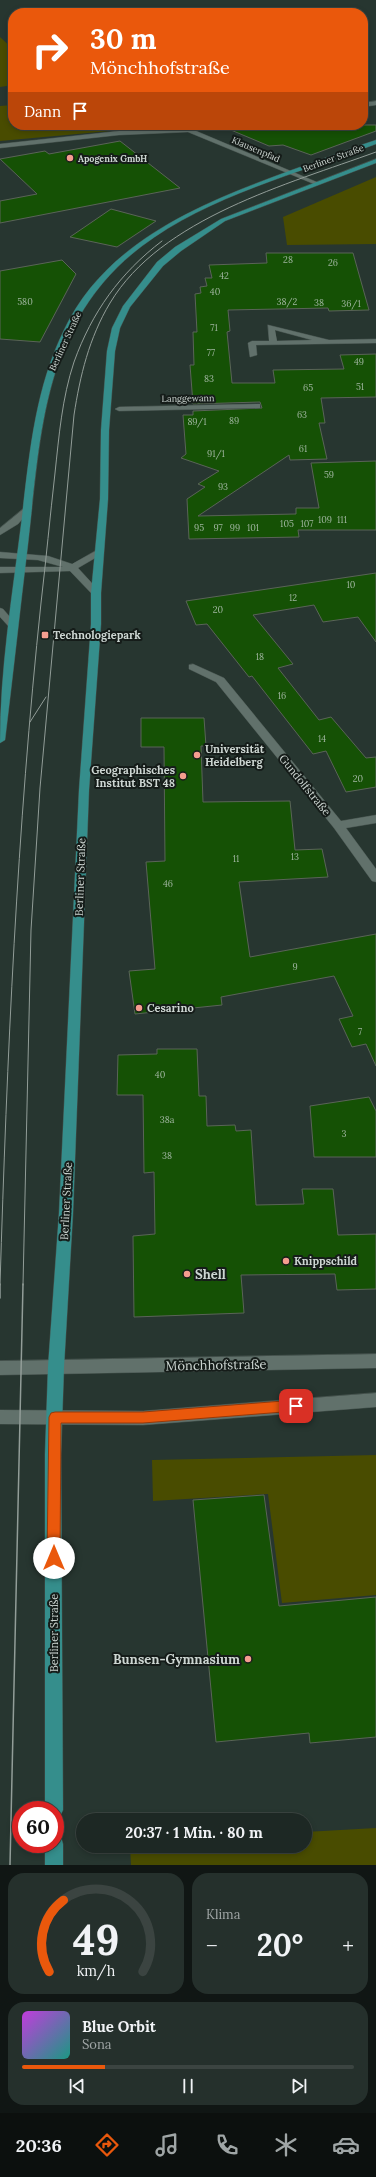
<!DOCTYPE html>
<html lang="de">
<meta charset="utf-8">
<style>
:root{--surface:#1d2824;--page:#25302c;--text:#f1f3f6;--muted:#a0a6a6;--line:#3b4441;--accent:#ea580c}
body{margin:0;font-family:Lora,serif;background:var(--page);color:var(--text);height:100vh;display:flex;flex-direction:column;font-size:15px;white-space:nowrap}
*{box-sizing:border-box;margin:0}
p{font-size:13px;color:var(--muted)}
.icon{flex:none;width:22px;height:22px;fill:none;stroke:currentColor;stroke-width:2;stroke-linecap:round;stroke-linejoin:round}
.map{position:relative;height:1865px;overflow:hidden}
.details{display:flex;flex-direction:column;gap:8px;padding:8px;background:#101614;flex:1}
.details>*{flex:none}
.banner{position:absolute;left:8px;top:8px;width:360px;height:122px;border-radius:16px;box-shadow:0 2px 6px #0003,0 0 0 1px var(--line);background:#ea580c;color:#fff;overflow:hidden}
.speed{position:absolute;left:12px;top:1801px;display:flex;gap:8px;font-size:20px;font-weight:700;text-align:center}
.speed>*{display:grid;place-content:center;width:52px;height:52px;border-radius:50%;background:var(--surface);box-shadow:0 2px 6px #0003,0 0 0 1px var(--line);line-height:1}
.speed .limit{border:6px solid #d22;background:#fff;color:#111}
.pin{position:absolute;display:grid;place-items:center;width:34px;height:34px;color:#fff;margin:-17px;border-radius:8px;box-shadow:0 2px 6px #0006}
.me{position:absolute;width:44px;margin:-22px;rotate:0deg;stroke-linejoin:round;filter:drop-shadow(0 0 3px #0008)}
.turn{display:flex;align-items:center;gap:14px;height:84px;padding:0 16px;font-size:18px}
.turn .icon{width:52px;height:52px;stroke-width:2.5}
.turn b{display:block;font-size:28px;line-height:34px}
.then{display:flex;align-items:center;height:38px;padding:0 16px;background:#0003;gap:8px;font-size:15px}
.big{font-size:30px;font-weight:800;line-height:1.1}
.details .widget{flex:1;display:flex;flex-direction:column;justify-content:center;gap:6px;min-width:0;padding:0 14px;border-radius:16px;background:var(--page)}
.details .dial{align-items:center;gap:0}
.dial svg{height:104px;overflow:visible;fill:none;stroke:var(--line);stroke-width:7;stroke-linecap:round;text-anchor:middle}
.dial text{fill:var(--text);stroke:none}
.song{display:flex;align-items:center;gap:12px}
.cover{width:48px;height:48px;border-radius:6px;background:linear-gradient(135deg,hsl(290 70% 55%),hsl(170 70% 35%))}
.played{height:4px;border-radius:2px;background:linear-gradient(90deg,var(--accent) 25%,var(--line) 25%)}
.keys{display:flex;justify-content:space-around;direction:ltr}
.heat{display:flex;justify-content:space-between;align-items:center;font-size:22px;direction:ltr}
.details .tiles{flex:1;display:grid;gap:8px;grid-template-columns:1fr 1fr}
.widget:last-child{grid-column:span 2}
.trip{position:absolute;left:76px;top:1813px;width:236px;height:40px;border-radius:20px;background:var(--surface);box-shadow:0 2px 6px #0003,0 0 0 1px var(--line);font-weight:800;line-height:40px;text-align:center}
.dock{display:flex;height:64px;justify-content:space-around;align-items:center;background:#0c100e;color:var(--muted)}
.dock .icon{width:28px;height:28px}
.dock .on{color:var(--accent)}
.dock b{font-size:18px;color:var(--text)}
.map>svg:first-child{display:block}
.green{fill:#494c00}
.building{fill:#155105;stroke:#5a6458}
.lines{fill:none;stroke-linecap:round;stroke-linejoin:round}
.minor-casing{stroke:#44514c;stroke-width:1}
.major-casing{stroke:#44514c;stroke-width:1}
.minor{fill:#61716b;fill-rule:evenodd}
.major{fill:#358e8c;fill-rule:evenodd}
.tram-far1{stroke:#929d98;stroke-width:1}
.tram{stroke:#929d98;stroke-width:1.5}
.route{fill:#ea580c;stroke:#983908}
.poi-dot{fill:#f59d8f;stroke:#151c19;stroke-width:1.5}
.labels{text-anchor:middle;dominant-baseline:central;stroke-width:4;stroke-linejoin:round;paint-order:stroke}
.far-street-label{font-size:9px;fill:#cdd6d2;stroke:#151c19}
.far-poi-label{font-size:9px;font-weight:bold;fill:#cdd6d2;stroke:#151c19;text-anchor:start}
.number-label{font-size:9px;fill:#9fb59f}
.poi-label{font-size:11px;font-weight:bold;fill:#cdd6d2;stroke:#151c19;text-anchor:start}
.street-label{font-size:11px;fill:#cdd6d2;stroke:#151c19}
.near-poi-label{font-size:13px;font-weight:bold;fill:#cdd6d2;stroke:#151c19;text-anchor:start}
.near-street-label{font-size:13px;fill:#cdd6d2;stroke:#151c19}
</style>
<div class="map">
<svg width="376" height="1865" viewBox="0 0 376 1865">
<rect width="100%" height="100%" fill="#273630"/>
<g class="green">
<path d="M0 37 13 49V85L0 87Z"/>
<path d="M13 105V125H103L110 131 0 141V106Z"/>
<path d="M376 177V244L287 245 283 217Z"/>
<path d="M376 1455V1595L282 1603 268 1494 153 1501 152 1460Z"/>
<path d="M376 1828V1865H131L130 1846H305V1832Z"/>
</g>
<g class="building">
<path d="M219 125H376V131L311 155 283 145 269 146Z"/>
<path d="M120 141 180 188 0 223V201L37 194 0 159 45 151 49 154Z"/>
<path d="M111 209 156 221 117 247 70 237Z"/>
<path d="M266 253H353L369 310 329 311 328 308 228 310 230 331 227 332 232 383H275L273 370 344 369 340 355 376 354V397L321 398 325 423H319L327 459 290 460 289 455 198 516 296 514V508H319L311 463 376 461V530H298L299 537 189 539 187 499 205 487 198 484 219 471 181 458 186 454 183 415H193V411L262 408 260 402 193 404 190 365H194L193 332H197L195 294 201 293 200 287 207 286 205 278H212L209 265 267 263Z"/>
<path d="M62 260 76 274 40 342 0 339V271Z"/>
<path d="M376 573V642L358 617 323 622 314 605 253 615 293 664 278 668 319 720 331 717 366 758 376 757V787L346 792 326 751 313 754 252 676 249 677 207 624 196 625 186 601Z"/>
<path d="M141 718H204L206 746H201L203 802 290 801 295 850 322 849 328 877 239 882 250 957 376 934V1066L366 1044 352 1047 339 1019 353 1016 334 976 221 997 222 1005 135 1014 129 971 155 969 146 862 165 861 164 747H141Z"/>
<path d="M157 1049H197L199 1096H206L207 1126 235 1125 236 1131 251 1130 256 1205 304 1204 302 1189H333L338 1235 376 1234V1289L337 1290 335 1274 241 1275 244 1313 134 1317 133 1236 155 1234 154 1172 144 1173 143 1095H117L118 1055 157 1054Z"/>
<path d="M369 1097 376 1111V1157H314L310 1106Z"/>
<path d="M264 1495 279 1606 376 1597V1737L310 1743 309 1733 216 1742 193 1500Z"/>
</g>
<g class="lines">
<defs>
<g id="minor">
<path d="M376 101V105L363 107V103Z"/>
<path d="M189 128 319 183 314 184 188 132 119 135 0 148V144L119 131Z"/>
<path d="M268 325 329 340 376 339V343L256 345 257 355 250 357 248 343 252 341H269ZM275 330 312 340 277 341Z"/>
<path d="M257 404H260V408L119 411 115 409 119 407Z"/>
<path d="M28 505 32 508 18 524 0 535V528Z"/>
<path d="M99 549 104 552 102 554 78 568 101 593 96 596 93 595 70 571 0 573V567H63L38 560 0 558V552L48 556 72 564Z"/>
<path d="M0 608 3 609 17 625V629H11L0 617Z"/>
<path d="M193 664 224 678 341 821 376 815V823L346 828 376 869V882L372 881 334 828 216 682 189 669V665Z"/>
<path d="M376 1354V1368L0 1375V1361Z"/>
<path d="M376 1393V1407L143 1425 0 1424V1410L143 1411Z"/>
</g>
<g id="major">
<path d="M376 140V144C299 173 208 196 142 246 43 321 41 432 28 544 20 610 13 675 5 740L0 743C0 670 12 597 21 525 29 458 34 391 64 330 106 241 202 203 289 171 318 161 347 149 376 140Z"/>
<path d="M376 159V163L225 221 181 251 163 266 130 307 120 328 115 351 109 430 108 499 101 593V624L89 790 73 1213 64 1367 61 1454 63 1810 60 1816 55 1819V1810H45V1454L48 1367 59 1213 79 790 91 624V593L100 499 101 430 107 351 112 328 123 306 157 262 175 247 221 219Z"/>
<path d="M55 1835 61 1837 63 1844V1865H45V1844H55Z"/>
</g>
</defs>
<use href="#minor" class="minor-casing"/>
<use href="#major" class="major-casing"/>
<use href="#minor" class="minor"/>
<use href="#major" class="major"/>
<g class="tram-far1">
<path d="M30 722 46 697"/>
<path d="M0 1285C7 1057 17 830 41 603 46 560 50 517 55 473 59 436 62 398 74 362 92 312 120 273 162 241"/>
<path d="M23 1285 31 930 40 788 74 415C80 376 89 338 110 303 161 218 288 184 376 152"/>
</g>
<g class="tram">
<path d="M0 1298V1284"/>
<path d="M10 1865 23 1284"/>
</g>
</g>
<path class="route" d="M296 1400 300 1402 302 1406 300 1410 296 1411 143 1423H61L60 1558 58 1562 54 1564 49 1562 47 1558 49 1417 51 1413 55 1412H143Z"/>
<g class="poi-dot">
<circle cx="70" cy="158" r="4"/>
<rect x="41" y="631" width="8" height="8" rx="2"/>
<circle cx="197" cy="755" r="4"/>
<circle cx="183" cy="776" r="4"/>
<circle cx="139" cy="1008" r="4"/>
<circle cx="286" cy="1261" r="4"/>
<circle cx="187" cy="1274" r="4"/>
<circle cx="248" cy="1659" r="4"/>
</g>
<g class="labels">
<g class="far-street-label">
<text transform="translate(256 149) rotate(23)">Klausenpfad</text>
<text transform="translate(333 158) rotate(-20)">Berliner Straße</text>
<text transform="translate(65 341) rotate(-65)">Berliner Straße</text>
<text transform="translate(188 398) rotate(-1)">Langgewann</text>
</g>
<g class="far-poi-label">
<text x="78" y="158">Apogenix GmbH</text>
</g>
<g class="number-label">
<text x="288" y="259">28</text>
<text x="333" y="262">26</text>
<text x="224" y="275">42</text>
<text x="215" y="291">40</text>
<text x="25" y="301">580</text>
<text x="287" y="301">38/2</text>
<text x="319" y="302">38</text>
<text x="351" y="303">36/1</text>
<text x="214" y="327">71</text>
<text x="211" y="352">77</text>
<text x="359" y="361">49</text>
<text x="209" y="378">83</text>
<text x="360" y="386">51</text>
<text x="308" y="387">65</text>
<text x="302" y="414">63</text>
<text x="234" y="420">89</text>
<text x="197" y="421">89/1</text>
<text x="303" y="448">61</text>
<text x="216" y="453">91/1</text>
<text x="329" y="474">59</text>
<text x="223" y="486">93</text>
<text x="325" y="519">109</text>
<text x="342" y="519">111</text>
<text x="287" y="523">105</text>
<text x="307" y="523">107</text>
<text x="199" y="527">95</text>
<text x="218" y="527">97</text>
<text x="235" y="527">99</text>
<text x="253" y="527">101</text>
<text x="351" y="584">10</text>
<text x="293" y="597">12</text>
<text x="218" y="609">20</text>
<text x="260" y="656">18</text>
<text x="282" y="695">16</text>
<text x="322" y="738">14</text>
<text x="358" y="778">20</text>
<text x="295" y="856">13</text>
<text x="236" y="858">11</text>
<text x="168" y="883">46</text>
<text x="295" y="966">9</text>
<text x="360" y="1031">7</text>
<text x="160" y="1074">40</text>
<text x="167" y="1119">38a</text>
<text x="344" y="1133">3</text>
<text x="167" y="1155">38</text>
</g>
<g class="poi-label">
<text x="53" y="635">Technologiepark</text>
<text x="205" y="749">Universität<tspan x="205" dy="13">Heidelberg</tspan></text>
<text x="175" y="770" text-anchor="end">Geographisches<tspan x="175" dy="13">Institut BST 48</tspan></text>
<text x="147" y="1008">Cesarino</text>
<text x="294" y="1261">Knippschild</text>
</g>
<g class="street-label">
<text transform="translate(305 785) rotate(51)">Gundolfstraße</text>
<text transform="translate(80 877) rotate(-88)">Berliner Straße</text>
<text transform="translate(66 1201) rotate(-87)">Berliner Straße</text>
<text transform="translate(54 1633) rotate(-90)">Berliner Straße</text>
</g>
<g class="near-poi-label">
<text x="195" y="1274">Shell</text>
<text x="240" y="1659" text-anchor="end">Bunsen-Gymnasium</text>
</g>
<g class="near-street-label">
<text transform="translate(216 1365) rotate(-1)">Mönchhofstraße</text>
</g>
</g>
</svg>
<div class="speed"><div class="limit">60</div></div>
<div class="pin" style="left:296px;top:1406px;background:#d93025"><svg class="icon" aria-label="arrive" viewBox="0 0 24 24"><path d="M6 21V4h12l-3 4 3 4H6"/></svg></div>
<svg class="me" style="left:54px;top:1558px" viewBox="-20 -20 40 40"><circle r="19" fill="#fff"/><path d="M0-13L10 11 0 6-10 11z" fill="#ea580c"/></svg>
<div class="trip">20:37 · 1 Min. · 80 m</div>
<div class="banner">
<div class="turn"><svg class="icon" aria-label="right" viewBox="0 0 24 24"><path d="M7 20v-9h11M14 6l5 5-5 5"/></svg><div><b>30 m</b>Mönchhofstraße</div></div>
<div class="then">Dann<svg class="icon" aria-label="arrive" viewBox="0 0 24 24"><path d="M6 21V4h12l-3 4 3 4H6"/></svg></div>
</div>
</div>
<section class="details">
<div class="tiles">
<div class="widget dial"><svg viewBox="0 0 100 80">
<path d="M14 69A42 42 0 1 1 86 69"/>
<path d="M14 69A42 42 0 0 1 25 14" stroke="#ea580c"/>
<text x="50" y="56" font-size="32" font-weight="700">49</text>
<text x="50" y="72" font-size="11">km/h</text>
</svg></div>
<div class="widget"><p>Klima</p>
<div class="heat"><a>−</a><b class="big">20°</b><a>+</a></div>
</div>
<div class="widget">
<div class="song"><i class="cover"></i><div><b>Blue Orbit</b><p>Sona</p></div></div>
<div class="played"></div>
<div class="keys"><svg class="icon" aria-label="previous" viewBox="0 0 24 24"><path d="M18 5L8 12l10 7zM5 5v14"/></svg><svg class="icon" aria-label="pause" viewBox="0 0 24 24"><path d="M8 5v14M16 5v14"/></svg><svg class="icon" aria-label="next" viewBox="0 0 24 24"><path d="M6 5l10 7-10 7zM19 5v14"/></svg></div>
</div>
</div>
</section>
<nav class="dock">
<b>20:36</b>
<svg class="icon on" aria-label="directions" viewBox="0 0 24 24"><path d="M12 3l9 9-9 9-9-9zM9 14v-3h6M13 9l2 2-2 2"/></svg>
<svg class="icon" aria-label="music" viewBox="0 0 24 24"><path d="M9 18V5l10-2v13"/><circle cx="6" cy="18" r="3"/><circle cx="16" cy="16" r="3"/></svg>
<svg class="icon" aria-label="phone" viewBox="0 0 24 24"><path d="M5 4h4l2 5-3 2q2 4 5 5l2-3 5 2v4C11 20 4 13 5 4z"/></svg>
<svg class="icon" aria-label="climate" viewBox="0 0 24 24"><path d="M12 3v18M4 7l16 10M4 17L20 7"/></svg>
<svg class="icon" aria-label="car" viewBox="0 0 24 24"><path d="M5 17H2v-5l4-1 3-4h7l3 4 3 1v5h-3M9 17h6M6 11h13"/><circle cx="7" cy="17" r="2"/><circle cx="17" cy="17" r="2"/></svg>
</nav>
